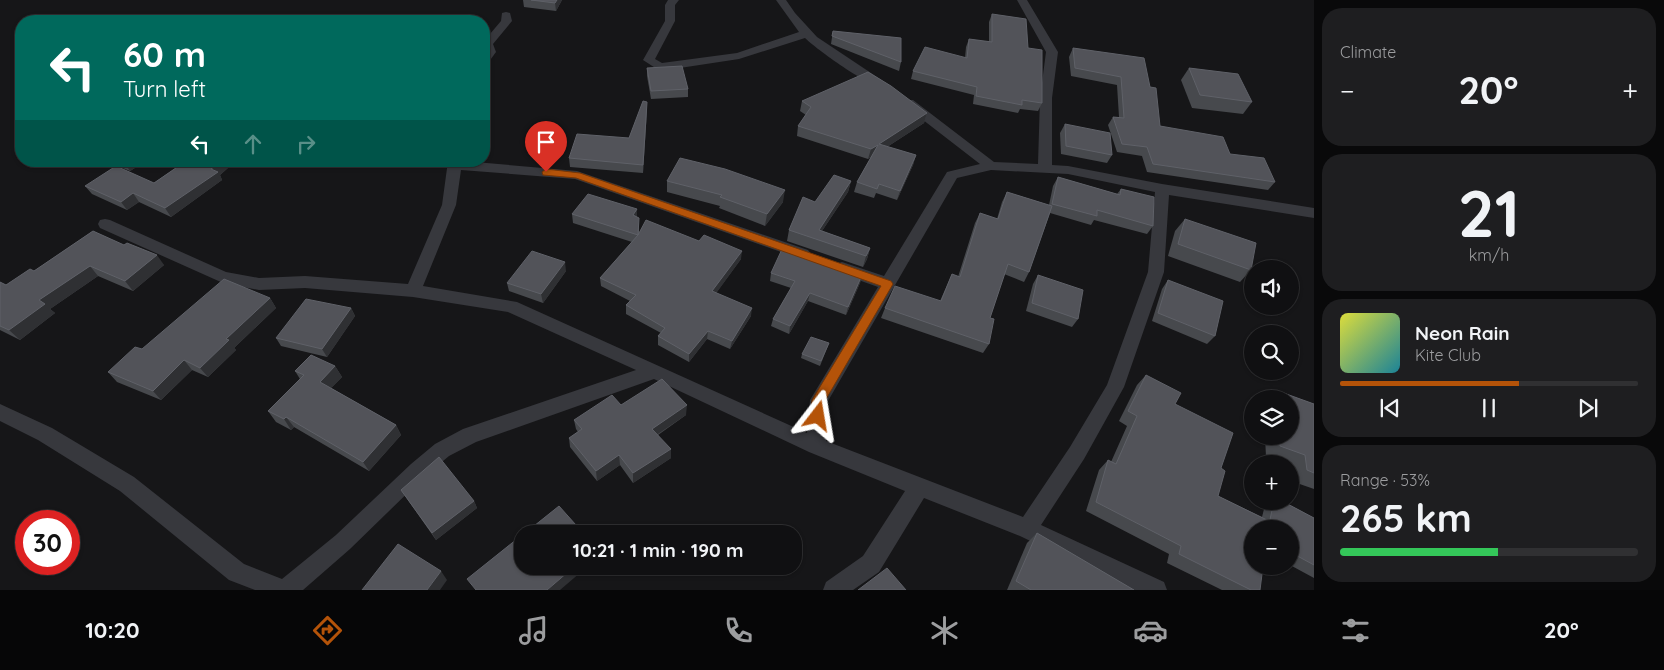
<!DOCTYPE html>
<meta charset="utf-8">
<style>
:root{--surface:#101012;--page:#1e1e20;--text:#f1f3f6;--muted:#9c9d9f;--line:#303032;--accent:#b45309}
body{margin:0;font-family:Quicksand,sans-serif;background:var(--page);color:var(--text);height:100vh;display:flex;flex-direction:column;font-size:19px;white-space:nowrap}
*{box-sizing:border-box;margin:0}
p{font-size:16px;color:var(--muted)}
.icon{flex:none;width:28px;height:28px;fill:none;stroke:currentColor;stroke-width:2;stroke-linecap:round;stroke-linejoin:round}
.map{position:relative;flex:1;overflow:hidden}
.sheet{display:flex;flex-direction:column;gap:8px;padding:8px;background:#09090a;width:350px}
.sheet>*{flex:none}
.banner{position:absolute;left:15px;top:15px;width:475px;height:152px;border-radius:20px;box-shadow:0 1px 4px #0004,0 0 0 1px var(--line);background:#00695c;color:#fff;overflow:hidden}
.tools{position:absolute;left:1244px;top:260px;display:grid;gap:10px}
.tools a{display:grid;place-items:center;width:55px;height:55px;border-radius:50%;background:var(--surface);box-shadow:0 1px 4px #0004,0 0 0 1px var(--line);font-size:25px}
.speed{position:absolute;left:15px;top:510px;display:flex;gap:10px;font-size:25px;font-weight:700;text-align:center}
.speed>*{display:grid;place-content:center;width:65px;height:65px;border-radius:50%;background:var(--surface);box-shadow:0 1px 4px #0004,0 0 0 1px var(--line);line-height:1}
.speed .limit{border:8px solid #d22;background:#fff;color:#111}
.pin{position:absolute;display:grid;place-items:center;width:42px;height:42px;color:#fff;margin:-51px -21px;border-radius:50% 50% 50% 0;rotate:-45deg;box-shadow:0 0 5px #0007}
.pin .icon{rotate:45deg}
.me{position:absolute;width:55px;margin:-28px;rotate:14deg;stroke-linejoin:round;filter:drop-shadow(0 0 4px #0008)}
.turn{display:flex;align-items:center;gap:18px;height:105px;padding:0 25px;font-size:22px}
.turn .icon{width:65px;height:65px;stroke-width:2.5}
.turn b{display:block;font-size:35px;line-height:42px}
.lanes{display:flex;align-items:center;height:48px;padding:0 25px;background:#0003;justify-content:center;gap:25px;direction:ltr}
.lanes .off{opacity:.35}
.big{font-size:38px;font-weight:800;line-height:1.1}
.sheet .tile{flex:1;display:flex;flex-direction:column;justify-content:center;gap:8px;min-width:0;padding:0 18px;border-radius:20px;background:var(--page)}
.sheet .dial{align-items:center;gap:0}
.dial b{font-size:65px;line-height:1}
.song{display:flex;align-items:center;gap:15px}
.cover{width:60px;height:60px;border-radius:8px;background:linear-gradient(135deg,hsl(60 70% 55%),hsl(190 70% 35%))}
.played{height:5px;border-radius:2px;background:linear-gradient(90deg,var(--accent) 60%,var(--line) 60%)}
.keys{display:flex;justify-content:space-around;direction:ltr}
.heat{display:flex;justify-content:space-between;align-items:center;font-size:28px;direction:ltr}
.charge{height:8px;border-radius:4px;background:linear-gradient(90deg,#34c759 53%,var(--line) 0)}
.trip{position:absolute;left:514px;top:525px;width:288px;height:50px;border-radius:20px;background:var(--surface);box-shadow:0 1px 4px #0004,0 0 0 1px var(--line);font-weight:800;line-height:50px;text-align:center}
.menu{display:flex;height:80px;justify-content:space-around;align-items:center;background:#060607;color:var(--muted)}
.menu .icon{width:35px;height:35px}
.menu .active{color:var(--accent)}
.menu b{font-size:22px;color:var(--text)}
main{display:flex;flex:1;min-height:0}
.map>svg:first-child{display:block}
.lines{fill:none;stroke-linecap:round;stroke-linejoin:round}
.street{fill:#37383d;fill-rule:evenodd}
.wall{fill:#47494d}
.shaded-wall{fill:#2f3033}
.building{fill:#525359;stroke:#5f6168}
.route{fill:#b45309;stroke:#753606}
</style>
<main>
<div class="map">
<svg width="1314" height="590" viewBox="0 0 1314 590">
<rect width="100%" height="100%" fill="#161618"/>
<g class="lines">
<g class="street">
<path d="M668 0H679L675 5V21L655 59 662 63 737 53 799 32 776 0H786L795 13 817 37 889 85 887 88C874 91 816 49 805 38L739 59 660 71 643 60 665 21V5Z"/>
<path d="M1017 0H1027L1058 52 1052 98V165L1068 166 1162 184 1314 208V218L1169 195 1164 272 1124 387 1084 459 1041 525 1164 582 1167 590H1132L1020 536 924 498 879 572 853 590H823L826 582 863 556 905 491 809 452 654 379 476 442 449 456 425 476 350 549 303 590H255L229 580 120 491 38 440 0 421V404L52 428 134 477 244 564 282 579 336 535 411 464 435 444 463 429 636 370 508 312 413 297 305 288 259 290 223 283 100 228 98 224 100 220 105 219 110 220 226 272 259 278 305 276 408 284 442 205 448 161H463L577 171 808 250 811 254 808 258 803 260 798 258 575 179 461 170 456 205 423 286 517 302 807 433 810 400 878 287 836 272 834 268 836 264 842 262 884 276 947 172 980 164 905 106 903 103 905 100H913L994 162 1038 164 1040 98 1046 52ZM991 170 1068 174 1155 192 1148 272 1107 385 1070 447 1023 517 826 441 828 401 957 178Z"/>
<path d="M506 12 510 13 512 21 493 44 496 52 488 63 484 64V41L501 21 502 13Z"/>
</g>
</g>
<g class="wall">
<path d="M523 0H562L556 11 524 7Z"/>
<path d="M992 14 1028 48 1042 103 1038 111 1020 109 1018 113 973 104 974 95 911 79 913 71 965 58 966 47 969 39 989 42V22Z"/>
<path d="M833 31 901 62 899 71 831 44Z"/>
<path d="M1073 48 1150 87 1160 126 1230 154 1275 182 1268 190 1147 172 1142 156 1117 152 1108 125 1113 117H1119L1117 85 1071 76 1069 57Z"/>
<path d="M647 68 688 89V97L651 99 647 76Z"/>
<path d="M1189 68 1252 102 1243 114 1192 108 1181 80Z"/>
<path d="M802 101 927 113 924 123 887 147 916 155 913 165 897 200 876 193 874 198 854 192 857 182 871 157 868 159 797 136 798 126 806 115 800 111Z"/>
<path d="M647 110 643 173 570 167 569 158 629 138Z"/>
<path d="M1065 124 1112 155 1107 163 1061 154 1060 133Z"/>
<path d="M112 161H146L130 171 113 164Z"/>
<path d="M186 161H226L229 167 220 175 222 180 171 217 139 202 127 210 92 194 85 186 154 183Z"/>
<path d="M1058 177 1117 194 1121 189 1153 226 1147 234 1094 220 1091 225 1050 213 1029 272 1024 282 1004 274 990 318 989 344 983 353 881 318 885 308 940 301 952 274 958 277 975 223 980 213 997 219 1002 202 1007 192 1049 205 1053 186Z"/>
<path d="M667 181 783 202 765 226 719 208 720 206 667 192Z"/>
<path d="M851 181 848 192 822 231 870 248 867 259 863 267 787 241 789 230Z"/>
<path d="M637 209V217L639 226V233L741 259 716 293 751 316 730 349 707 339 689 362 658 345V336L661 333 626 314V305L630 301 601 286 600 278 632 242 573 223 572 214Z"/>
<path d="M1185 219 1251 270 1240 282 1168 256 1175 231Z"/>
<path d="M93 231 164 265 133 291 98 276 50 309 55 313 20 340 0 330V282L6 285 34 271Z"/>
<path d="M566 271 543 303 509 291 507 283Z"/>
<path d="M771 273 862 275 860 283 846 315 808 301 789 334 771 326 773 319 791 288 770 281Z"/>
<path d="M1038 275 1078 319 1072 327 1026 311 1033 284Z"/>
<path d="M1168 280 1215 336 1207 344 1152 321 1162 289Z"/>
<path d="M270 298 276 308 234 348 236 350 208 377 192 370 161 400 117 382 108 372 142 349Z"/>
<path d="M351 308 355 316 327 357 281 346 276 338Z"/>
<path d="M829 343 820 366 801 358 802 354Z"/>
<path d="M335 366 342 377 331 388 396 425 401 435 369 471 294 427 291 430 276 422 268 411 300 379 295 371Z"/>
<path d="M1146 375 1175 404 1221 468 1218 496 1262 517 1265 505 1270 501H1282L1314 518V578L1290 565V529H1252L1260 590H1222L1167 563 1169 554 1086 511 1099 470 1108 460 1111 462 1127 426 1119 421 1137 385Z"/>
<path d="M1278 391 1314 404V489L1291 481 1290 464H1285L1266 457 1265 436H1290V399H1269Z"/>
<path d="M621 405 686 415 658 435 671 458 633 483 620 465 597 481 570 447 569 438 578 432 576 429 574 420Z"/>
<path d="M401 490 474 501 477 508 436 540Z"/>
<path d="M1037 533 1134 590H1007L1027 543Z"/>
</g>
<g class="shaded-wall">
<path d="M557 0H562L556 11 555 3Z"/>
<path d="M647 102V110L643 173V165Z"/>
<path d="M927 113 924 123 876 154 879 144Z"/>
<path d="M878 145 875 154 868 159 871 149Z"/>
<path d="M916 155 913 165 897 200 900 191Z"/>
<path d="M123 161H146L130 171Z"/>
<path d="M222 161H226L229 167 220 175 222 180 171 217 165 208 211 169Z"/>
<path d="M851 181 848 192 816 240 819 230Z"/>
<path d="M785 190 783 202 765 226 767 214Z"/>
<path d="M133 193 139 202 127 210 121 202Z"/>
<path d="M637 209V218L633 215Z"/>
<path d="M870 248 867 259 863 267 866 256Z"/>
<path d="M742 251 741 259 712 299V291Z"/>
<path d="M157 255 164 265 133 291 125 281Z"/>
<path d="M565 262 566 271 543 303 541 294Z"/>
<path d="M90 266 98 276 50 309 55 313 20 340 9 330 39 300Z"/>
<path d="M862 275 860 283 846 315 848 307Z"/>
<path d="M810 293 808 301 789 334 790 326Z"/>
<path d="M270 298 276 308 234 348 236 350 208 377 200 368 226 339Z"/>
<path d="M351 308 355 316 327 357 322 349Z"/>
<path d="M752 308 751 316 730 349 732 341Z"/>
<path d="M708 331 707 339 689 362V354Z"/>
<path d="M184 360 192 370 161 400 153 391Z"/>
<path d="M335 366 342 377 326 393 320 382Z"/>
<path d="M687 405 686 415 652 438V429Z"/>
<path d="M286 417 294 427 291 430 284 419Z"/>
<path d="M396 425 401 435 369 471 363 462Z"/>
<path d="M671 449V458L633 483V473Z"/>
<path d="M619 455 620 465 597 481 596 471Z"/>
<path d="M474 501 477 508 436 540 432 533Z"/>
<path d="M575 566H588L560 590H547Z"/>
<path d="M441 571 447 580 440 590H427Z"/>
</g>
<g class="building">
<path d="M531 0H557L555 3Z"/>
<path d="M992 14 1026 19 1028 48 1042 50V103L1022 100V105L976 96 977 87 913 71 925 47 967 58 969 39 992 42Z"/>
<path d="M833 31 901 38V62L832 36Z"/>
<path d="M1073 48 1144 58 1150 87 1156 88 1160 126 1223 137 1230 154 1264 158 1275 182 1153 164 1147 147 1122 144 1113 117 1124 118 1121 77 1075 68Z"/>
<path d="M682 66 688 89 651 91 647 68Z"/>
<path d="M1189 68 1238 74 1252 102 1200 95Z"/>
<path d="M868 72 891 86 927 113 879 144 916 155 900 191 879 184 877 189 857 182 878 145 871 149 798 126 811 107 802 101Z"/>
<path d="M643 101 647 102 643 165 569 158 577 134 629 138Z"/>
<path d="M1065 124 1110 133 1112 155 1066 146Z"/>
<path d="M680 158 725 169 785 190 767 214 720 197 722 195 667 181Z"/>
<path d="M186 161H222L211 169 218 172 165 208 133 193 121 202 85 186 116 166 154 183Z"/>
<path d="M834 175 851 181 819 230 870 248 866 256 789 230 803 197 815 202Z"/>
<path d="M1058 177 1120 195 1121 189 1154 197 1153 226 1097 210V216L1052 204Z"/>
<path d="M1007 192 1052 206 1029 272 1008 264 990 318 994 319 989 344 885 308 895 286 941 301 952 274 960 277 980 213 998 219Z"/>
<path d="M588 194 637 209 633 215 639 218 638 235 646 220 699 241 704 235 742 251 712 291 752 308 732 341 708 331 689 354 658 336 665 328 626 305 636 295 600 278 638 235 572 214Z"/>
<path d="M1185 219 1256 243 1251 270 1178 244Z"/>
<path d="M93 231 124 245 127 243 157 255 125 281 90 266 39 300 45 304 9 330 0 326V282L6 285 30 269 34 271Z"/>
<path d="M783 247 862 275 848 307 810 293 790 326 773 319 795 281 771 273Z"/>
<path d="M532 251 565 262 541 294 507 283Z"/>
<path d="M1038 275 1083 290 1078 319 1032 303Z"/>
<path d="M224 279 270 298 226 339 229 340 200 368 184 360 153 391 108 372 135 347 142 349Z"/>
<path d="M1168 280 1223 301 1215 336 1158 313Z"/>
<path d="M306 299 351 308 322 349 276 338Z"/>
<path d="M811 337 829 343 821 361 802 354Z"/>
<path d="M311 355 335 366 320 382 396 425 363 462 286 417 284 419 268 411 304 375 295 371Z"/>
<path d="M1146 375 1181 393 1175 404 1233 433 1221 468 1225 471 1218 496 1269 521 1268 529H1252V566H1263L1260 590H1251L1179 554 1181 546 1096 502 1108 460 1116 464 1137 416 1128 411Z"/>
<path d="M662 379 687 405 652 429 671 449 633 473 619 455 596 471 569 438 582 429 574 420 612 395 621 405Z"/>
<path d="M1278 391 1314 404V473L1307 470 1305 455 1280 446V436H1290V399H1278Z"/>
<path d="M439 457 474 501 432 533 401 490Z"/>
<path d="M1274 501H1282L1314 518V565L1290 552V529H1268Z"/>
<path d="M559 506 584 534H524Z"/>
<path d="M1037 533 1134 590H1031L1016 581Z"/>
<path d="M522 535V566H575L547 590H476L467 579Z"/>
<path d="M398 544 441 571 427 590H362Z"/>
<path d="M887 568 906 590H858Z"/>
</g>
<path class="route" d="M546 169 580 173 891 281 893 284 825 401 822 419 818 421 813 419 811 416 812 400 881 286 576 178 543 175 542 172Z"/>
</svg>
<div class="tools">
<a><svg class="icon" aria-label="sound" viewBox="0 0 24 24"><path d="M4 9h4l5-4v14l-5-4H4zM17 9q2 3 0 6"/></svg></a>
<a><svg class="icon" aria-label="search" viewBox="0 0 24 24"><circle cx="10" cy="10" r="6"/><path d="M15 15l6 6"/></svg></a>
<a><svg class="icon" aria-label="layers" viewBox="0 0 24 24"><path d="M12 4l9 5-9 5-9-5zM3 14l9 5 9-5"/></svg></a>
<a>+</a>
<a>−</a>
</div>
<div class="speed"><div class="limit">30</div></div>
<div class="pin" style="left:546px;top:172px;background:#d93025"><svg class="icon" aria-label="arrive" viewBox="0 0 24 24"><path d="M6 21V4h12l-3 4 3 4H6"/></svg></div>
<svg class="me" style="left:818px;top:416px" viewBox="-20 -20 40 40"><path d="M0-17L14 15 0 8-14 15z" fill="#b45309" stroke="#fff" stroke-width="4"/></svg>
<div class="trip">10:21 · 1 min · 190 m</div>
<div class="banner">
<div class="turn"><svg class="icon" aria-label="left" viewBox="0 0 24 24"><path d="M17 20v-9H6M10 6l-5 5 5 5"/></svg><div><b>60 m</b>Turn left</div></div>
<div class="lanes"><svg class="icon" aria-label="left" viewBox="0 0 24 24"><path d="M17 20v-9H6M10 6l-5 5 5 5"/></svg><svg class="icon off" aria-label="ahead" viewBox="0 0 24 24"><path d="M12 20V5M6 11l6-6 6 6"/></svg><svg class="icon off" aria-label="right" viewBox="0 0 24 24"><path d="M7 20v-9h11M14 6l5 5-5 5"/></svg></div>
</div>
</div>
<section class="sheet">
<div class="tile"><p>Climate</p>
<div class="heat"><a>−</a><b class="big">20°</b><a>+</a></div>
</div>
<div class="tile dial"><b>21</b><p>km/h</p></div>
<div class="tile">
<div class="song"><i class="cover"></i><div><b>Neon Rain</b><p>Kite Club</p></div></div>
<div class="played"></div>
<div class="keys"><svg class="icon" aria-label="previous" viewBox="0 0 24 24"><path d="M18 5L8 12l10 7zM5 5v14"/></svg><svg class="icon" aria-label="pause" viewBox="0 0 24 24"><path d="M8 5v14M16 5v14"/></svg><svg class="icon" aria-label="next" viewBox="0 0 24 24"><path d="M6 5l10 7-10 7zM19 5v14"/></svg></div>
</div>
<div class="tile"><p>Range · 53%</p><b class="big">265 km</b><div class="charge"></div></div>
</section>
</main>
<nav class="menu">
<b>10:20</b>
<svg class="icon active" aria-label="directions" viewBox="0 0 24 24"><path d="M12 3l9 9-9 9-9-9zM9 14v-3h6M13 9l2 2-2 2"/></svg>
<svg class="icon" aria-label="music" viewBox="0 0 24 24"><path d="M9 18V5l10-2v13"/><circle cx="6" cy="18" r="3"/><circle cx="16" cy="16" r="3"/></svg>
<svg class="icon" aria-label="phone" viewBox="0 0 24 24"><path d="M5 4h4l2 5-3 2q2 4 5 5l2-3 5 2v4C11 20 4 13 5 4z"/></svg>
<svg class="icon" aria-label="climate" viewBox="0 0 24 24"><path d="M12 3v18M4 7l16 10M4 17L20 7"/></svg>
<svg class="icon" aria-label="car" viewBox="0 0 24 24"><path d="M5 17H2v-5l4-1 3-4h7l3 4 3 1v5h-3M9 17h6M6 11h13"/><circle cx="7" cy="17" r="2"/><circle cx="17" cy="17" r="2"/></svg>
<svg class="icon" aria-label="filters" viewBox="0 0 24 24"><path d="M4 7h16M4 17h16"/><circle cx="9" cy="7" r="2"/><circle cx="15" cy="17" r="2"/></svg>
<b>20°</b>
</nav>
